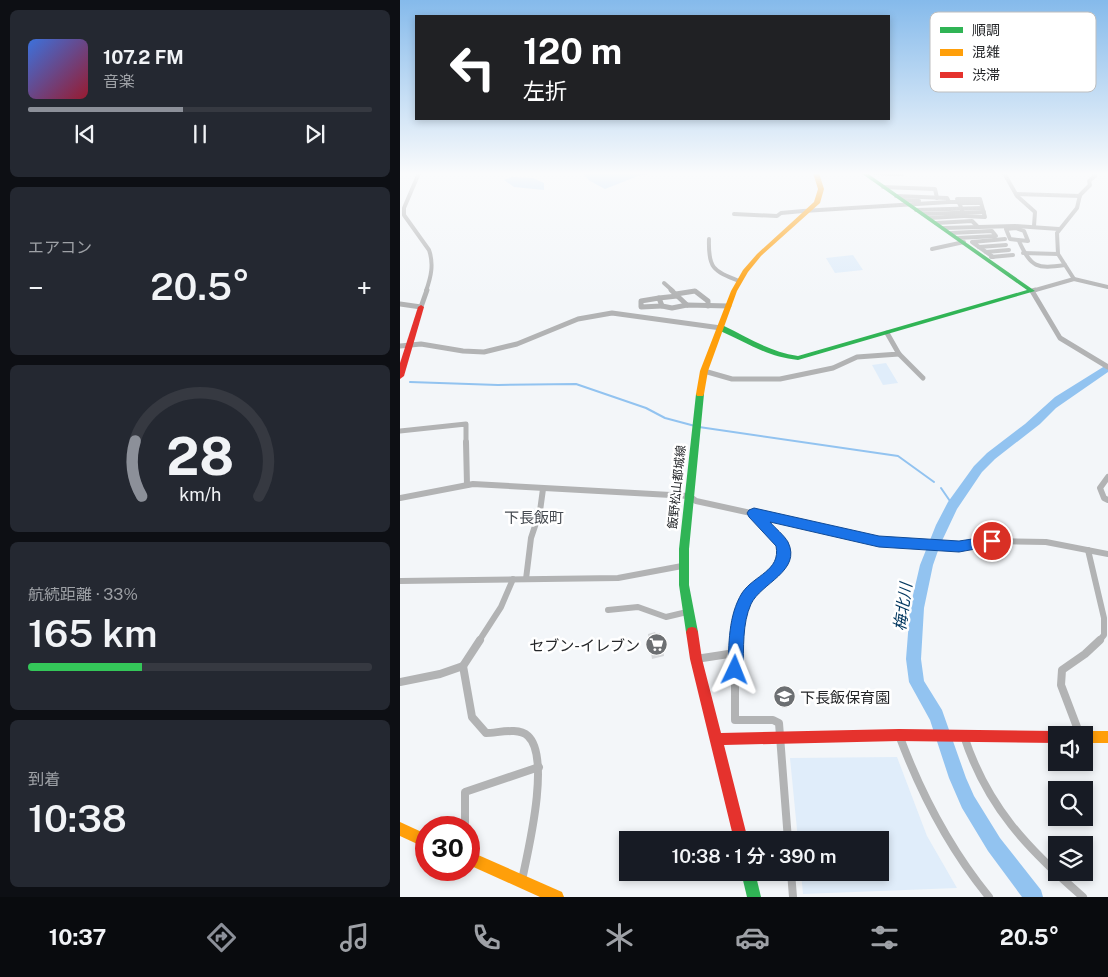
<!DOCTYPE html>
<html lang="ja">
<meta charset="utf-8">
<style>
:root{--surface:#171b24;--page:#242831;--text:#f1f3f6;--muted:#9ea1a6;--line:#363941;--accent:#8c9099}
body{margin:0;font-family:"Public Sans","Noto Sans JP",sans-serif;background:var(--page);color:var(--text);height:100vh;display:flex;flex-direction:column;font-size:19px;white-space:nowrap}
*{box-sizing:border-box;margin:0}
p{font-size:16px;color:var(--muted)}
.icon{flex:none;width:28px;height:28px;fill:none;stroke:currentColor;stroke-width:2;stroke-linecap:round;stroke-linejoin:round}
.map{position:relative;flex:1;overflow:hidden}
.side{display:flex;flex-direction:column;gap:10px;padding:10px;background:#0d0f14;width:400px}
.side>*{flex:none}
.guide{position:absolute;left:15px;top:15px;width:475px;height:105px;border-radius:0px;box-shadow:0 2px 8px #0003;background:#202124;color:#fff;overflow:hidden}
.tools{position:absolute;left:648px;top:726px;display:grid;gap:10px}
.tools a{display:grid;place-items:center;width:45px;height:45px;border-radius:0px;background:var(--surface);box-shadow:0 2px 8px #0003;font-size:25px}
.speed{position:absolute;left:15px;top:816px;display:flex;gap:10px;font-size:25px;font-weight:700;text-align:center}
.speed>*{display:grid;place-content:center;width:65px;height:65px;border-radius:50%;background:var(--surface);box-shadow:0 2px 8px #0003;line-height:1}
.speed .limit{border:8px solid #d22;background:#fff;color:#111}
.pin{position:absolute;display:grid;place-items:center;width:42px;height:42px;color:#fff;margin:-21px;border:2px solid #fff;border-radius:50%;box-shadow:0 1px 5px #0007}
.me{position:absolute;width:55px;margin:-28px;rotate:2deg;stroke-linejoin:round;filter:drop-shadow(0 0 4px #0008)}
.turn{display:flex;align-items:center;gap:18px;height:105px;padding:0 25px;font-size:22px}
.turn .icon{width:65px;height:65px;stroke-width:2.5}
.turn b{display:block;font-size:35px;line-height:42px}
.big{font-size:38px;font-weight:600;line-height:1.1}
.side .tile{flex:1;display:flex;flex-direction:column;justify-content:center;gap:8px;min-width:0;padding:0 18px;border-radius:8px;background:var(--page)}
.side .dial{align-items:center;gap:0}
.dial svg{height:130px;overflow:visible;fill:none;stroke:var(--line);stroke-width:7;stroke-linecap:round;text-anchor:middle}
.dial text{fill:var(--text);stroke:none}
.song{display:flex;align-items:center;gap:15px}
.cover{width:60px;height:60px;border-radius:8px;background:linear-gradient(135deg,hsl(220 70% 55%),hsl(350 70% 35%))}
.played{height:5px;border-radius:2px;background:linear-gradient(90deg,var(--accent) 45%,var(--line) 45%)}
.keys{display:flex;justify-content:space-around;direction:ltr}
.heat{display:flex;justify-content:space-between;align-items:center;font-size:28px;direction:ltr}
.charge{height:8px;border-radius:4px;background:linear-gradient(90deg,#34c759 33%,var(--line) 0)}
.trip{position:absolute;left:219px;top:831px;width:270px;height:50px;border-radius:0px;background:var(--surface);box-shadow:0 2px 8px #0003;font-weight:600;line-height:50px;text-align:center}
.menu{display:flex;height:80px;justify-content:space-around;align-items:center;background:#090b0e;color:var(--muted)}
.menu .icon{width:35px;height:35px}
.menu .current{color:var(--accent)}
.menu b{font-size:22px;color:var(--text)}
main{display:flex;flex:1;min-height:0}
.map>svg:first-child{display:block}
.green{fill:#e0edfa}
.forest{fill:#beddfb}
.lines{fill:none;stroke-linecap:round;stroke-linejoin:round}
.stream{stroke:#92c3f0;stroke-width:2}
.river{fill:#92c3f0;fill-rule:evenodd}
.building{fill:#d5d7da}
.street-far3{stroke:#b2b3b4;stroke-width:4}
.street-far2{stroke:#b2b3b4;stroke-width:5}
.street-far1{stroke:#b2b3b4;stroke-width:6}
.street{stroke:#b2b3b4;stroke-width:8}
.fast{fill:#30b455;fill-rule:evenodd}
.slow{fill:#ff9f0a;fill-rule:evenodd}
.jam{fill:#e5322d;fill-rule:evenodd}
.route{fill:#1a73e8;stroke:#114b97}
.labels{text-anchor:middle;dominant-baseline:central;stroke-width:5;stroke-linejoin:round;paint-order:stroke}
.street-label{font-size:12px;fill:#242629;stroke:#fff}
.quarter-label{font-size:15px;fill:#474c52;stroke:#fff}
.near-poi-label{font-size:15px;fill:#242629;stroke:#fff;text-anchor:end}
.near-water-label{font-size:16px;font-style:italic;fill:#00365e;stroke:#fff}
.key{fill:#fff;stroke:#bdbebf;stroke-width:1}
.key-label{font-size:14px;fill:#242629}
</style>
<main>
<section class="side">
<div class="tile">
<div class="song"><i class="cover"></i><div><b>107.2 FM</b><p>音楽</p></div></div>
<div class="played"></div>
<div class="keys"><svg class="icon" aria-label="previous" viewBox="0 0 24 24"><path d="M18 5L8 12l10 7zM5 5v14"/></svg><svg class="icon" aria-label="pause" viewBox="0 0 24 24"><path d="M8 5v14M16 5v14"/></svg><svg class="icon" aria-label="next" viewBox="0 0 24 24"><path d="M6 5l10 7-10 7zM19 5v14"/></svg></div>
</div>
<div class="tile"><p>エアコン</p>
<div class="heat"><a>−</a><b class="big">20.5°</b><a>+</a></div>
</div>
<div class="tile dial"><svg viewBox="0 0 100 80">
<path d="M14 69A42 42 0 1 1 86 69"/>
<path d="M14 69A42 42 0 0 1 10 35" stroke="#8c9099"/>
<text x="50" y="56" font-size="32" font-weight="700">28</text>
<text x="50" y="72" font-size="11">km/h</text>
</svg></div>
<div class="tile"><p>航続距離 · 33%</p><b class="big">165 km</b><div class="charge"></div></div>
<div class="tile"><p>到着</p><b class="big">10:38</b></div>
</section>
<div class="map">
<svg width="708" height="897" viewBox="0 0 708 897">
<rect width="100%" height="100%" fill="#f3f6f9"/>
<g class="green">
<path d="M453 255 463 270 435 273 426 258Z"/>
<path d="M486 363 498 383 483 385 472 365Z"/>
<path d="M497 757 527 836 557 888 403 894 401 873 480 872V840H398L390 758Z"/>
</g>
<g class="forest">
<path d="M182 173H253L238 176 205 189 190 181Z"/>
<path d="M112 177 133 178 144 183V190L114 187 104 180Z"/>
</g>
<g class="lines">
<g class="stream">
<path d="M10 382 98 385 176 384 246 408 265 418 295 426"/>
<path d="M299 427 498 456 534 482"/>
<path d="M541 488 552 504"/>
</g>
<path class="river" d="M708 364V372L656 408 640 424 595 459 582 472 557 509 540 545 533 565 524 608 521 659 524 681 542 710 566 778 574 796 600 838 641 890 643 897H622L588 851 562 808 549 778 530 720 509 682 506 659 510 608 520 565 536 525 548 502 574 466 587 453 625 424 655 397Z"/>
</g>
<path class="building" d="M255 632 256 634 260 633 264 656 252 659 248 634Z"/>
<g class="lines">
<g class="street-far3">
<path d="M19 173 4 208V215L29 250C34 264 31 277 26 291"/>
<path d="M475 173 502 174"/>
<path d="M604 173 617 196 635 212 634 226"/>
<path d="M483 187 535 189 537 198"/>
<path d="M616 194 680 196"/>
<path d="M496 196 547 198 549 202H559L564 216 529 218"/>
<path d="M503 200 519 201"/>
<path d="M559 202 557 199H580L585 217 564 216"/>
<path d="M559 203H581"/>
<path d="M516 210 582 208"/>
<path d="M334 214 377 216 381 213 403 211 549 202"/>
<path d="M523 214 584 212"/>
<path d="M536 223 572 221 577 226"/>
<path d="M543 228 615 226 659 229"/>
<path d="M616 228 624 231 628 241 610 239 606 229Z"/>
<path d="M551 233 592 231 596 236 558 238"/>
<path d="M309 239C308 268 313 271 339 281"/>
<path d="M619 241C631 268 637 269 665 265"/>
<path d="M579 247 606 245"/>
<path d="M532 249 564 242"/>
<path d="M586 252 609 250"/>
<path d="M623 253 658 254"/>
<path d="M591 257 613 255"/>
<path d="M593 257 572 242 605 239"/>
<path d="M674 279 658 254 657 233 677 208 680 195 690 185 689 181 695 176 694 173"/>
<path d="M264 283 273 291"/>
<path d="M293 291H295"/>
<path d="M632 291 674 279 708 287"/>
</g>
<g class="street-far2">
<path d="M271 290 287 305"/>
<path d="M635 290 632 291 660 338 708 367"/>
<path d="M276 294 295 291 308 301V306"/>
<path d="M259 298 277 296"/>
<path d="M259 298 262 306 241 307V301Z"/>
<path d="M0 304 21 307 27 290"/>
<path d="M262 306 272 308 287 305 329 306"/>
<path d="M0 346 21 344 63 351 84 352 117 344 178 319 212 313 321 328"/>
<path d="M499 354 523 378"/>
<path d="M304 371 332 379H380L433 368 457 357 499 354 487 333"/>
<path d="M0 431 66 424V444"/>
</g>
<g class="street-far1">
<path d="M66 442 67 485"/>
<path d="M708 477 700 488 704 498 708 500"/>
<path d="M0 498 73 484 289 496 296 501 479 541 559 547 591 541 646 542 708 554"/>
<path d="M688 550 704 618V635L699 641"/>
<path d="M126 579 131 538 140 511 143 489"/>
<path d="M0 581 218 578 282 566"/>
<path d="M208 610 238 607 266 617 287 612"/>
<path d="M79 641 101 607 113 579"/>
<path d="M335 641C337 626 339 610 348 597 354 588 363 582 371 576 400 551 373 531 354 513"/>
</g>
<g class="street">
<path d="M335 640V720H373L379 723 388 840"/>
<path d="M296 659 335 653"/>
<path d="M63 666 72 717 86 733C98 733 118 727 128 736 151 757 128 851 122 880"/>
<path d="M0 682 40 674 63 666 80 640"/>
<path d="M499 735C521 794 549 848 589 897"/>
<path d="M680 735 661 685 662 670 685 654 700 640"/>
<path d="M564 736C587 807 628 849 683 897"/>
<path d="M65 828V792L139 767"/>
<path d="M391 872 393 897"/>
</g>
<g class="fast">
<path d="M461 173H467L635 291 398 360C367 357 346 342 318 330V326H324C349 338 370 352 398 356L627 290Z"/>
<path d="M300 391 304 394 289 549V585L298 632 296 636 292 637 288 636 286 632 279 585V549L296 394Z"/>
<path d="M341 872H355L361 897H347Z"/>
</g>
<g class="slow">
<path d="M413 173H419L424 189 420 203 361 256 348 272 337 291 308 371 304 394 303 396H297L296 394 300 371 331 291 343 270 357 254 414 202 418 189Z"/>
<path d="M684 731H708V743H684V735H679L680 733Z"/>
<path d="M0 822 26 834V848L0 836Z"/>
<path d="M69 851 162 892 164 897H140L69 865Z"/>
</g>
<g class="jam">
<path d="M21 305 24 307 4 376 0 379V363L18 307Z"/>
<path d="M292 627 296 628 298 632 302 659 321 733 499 729 656 731 660 733 661 735H656V743L499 741 324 745 348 840H334L290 659 286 632 288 628Z"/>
</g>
</g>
<linearGradient id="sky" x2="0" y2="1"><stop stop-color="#85baeb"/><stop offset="0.58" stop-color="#fafbfc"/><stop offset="1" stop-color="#fafbfc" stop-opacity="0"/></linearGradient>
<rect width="708" height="299" fill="url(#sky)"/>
<path class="route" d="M354 508 479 536 559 541 592 536 596 537 598 541 596 545 592 546 559 552 479 547 370 522C375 528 384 535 388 542 402 571 361 583 351 604 342 624 344 648 343 670L341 675 335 677 330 675 328 670C329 644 328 616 342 593 354 575 381 571 376 546L349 517 347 513 349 510Z"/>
<defs>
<symbol id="supermarket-disc" viewBox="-11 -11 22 22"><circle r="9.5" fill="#6c6f72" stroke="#fff"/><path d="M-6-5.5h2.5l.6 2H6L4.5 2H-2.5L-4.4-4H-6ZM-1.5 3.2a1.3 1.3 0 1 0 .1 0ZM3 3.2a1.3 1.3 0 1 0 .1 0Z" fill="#fff"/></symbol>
<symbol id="school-disc" viewBox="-11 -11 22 22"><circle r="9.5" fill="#6c6f72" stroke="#fff"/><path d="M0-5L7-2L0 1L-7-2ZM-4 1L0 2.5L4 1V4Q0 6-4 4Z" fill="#fff"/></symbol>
</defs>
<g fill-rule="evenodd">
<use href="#supermarket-disc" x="244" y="632" width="25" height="25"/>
<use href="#school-disc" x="372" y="684" width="25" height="25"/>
</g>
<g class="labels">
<g class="street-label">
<text transform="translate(277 487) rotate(-84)">飯野松山都城線</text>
</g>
<g class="quarter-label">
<text x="134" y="517">下長飯町</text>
</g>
<g class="near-poi-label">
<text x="240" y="645">セブン-イレブン</text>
<text x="400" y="697" text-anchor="start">下長飯保育園</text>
</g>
<g class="near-water-label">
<text transform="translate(503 607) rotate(-82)">梅北川</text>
</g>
</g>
<rect x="530" y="12" width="166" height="80" rx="8" class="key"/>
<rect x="540" y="27" width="23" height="6" fill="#30b455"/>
<rect x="540" y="49" width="23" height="7" fill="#ff9f0a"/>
<rect x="540" y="72" width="23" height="6" fill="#e5322d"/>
<g class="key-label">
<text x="572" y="35">順調</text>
<text x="572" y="57">混雑</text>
<text x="572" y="80">渋滞</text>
</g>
</svg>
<div class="tools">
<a><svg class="icon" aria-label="sound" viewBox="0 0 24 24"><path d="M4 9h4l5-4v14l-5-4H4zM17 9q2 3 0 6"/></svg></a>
<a><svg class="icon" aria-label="search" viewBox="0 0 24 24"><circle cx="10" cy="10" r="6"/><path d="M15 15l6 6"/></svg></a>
<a><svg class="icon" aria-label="layers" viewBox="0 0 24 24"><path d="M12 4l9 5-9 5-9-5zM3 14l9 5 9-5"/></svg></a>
</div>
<div class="speed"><div class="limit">30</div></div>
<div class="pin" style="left:592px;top:541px;background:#d93025"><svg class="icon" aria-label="arrive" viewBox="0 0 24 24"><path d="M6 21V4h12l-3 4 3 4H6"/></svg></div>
<svg class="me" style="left:335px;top:670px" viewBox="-20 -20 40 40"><path d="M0-17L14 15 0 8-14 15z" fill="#1a73e8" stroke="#fff" stroke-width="4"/></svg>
<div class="trip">10:38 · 1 分 · 390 m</div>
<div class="guide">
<div class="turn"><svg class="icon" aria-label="left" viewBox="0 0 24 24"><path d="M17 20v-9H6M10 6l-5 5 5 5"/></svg><div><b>120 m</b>左折</div></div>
</div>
</div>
</main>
<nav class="menu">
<b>10:37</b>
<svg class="icon current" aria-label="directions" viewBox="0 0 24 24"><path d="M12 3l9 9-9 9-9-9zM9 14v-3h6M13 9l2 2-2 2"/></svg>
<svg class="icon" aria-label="music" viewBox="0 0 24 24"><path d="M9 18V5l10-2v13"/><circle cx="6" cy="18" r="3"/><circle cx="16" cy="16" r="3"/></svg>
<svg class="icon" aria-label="phone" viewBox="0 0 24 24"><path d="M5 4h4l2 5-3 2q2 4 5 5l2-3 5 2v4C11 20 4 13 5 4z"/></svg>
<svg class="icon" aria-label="climate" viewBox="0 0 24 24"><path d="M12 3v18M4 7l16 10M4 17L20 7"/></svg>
<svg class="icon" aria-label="car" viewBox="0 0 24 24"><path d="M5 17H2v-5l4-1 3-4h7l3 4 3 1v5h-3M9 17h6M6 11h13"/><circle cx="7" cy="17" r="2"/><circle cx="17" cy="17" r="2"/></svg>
<svg class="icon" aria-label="filters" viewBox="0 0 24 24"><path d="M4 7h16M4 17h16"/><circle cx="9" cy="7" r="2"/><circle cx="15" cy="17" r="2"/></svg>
<b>20.5°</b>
</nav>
